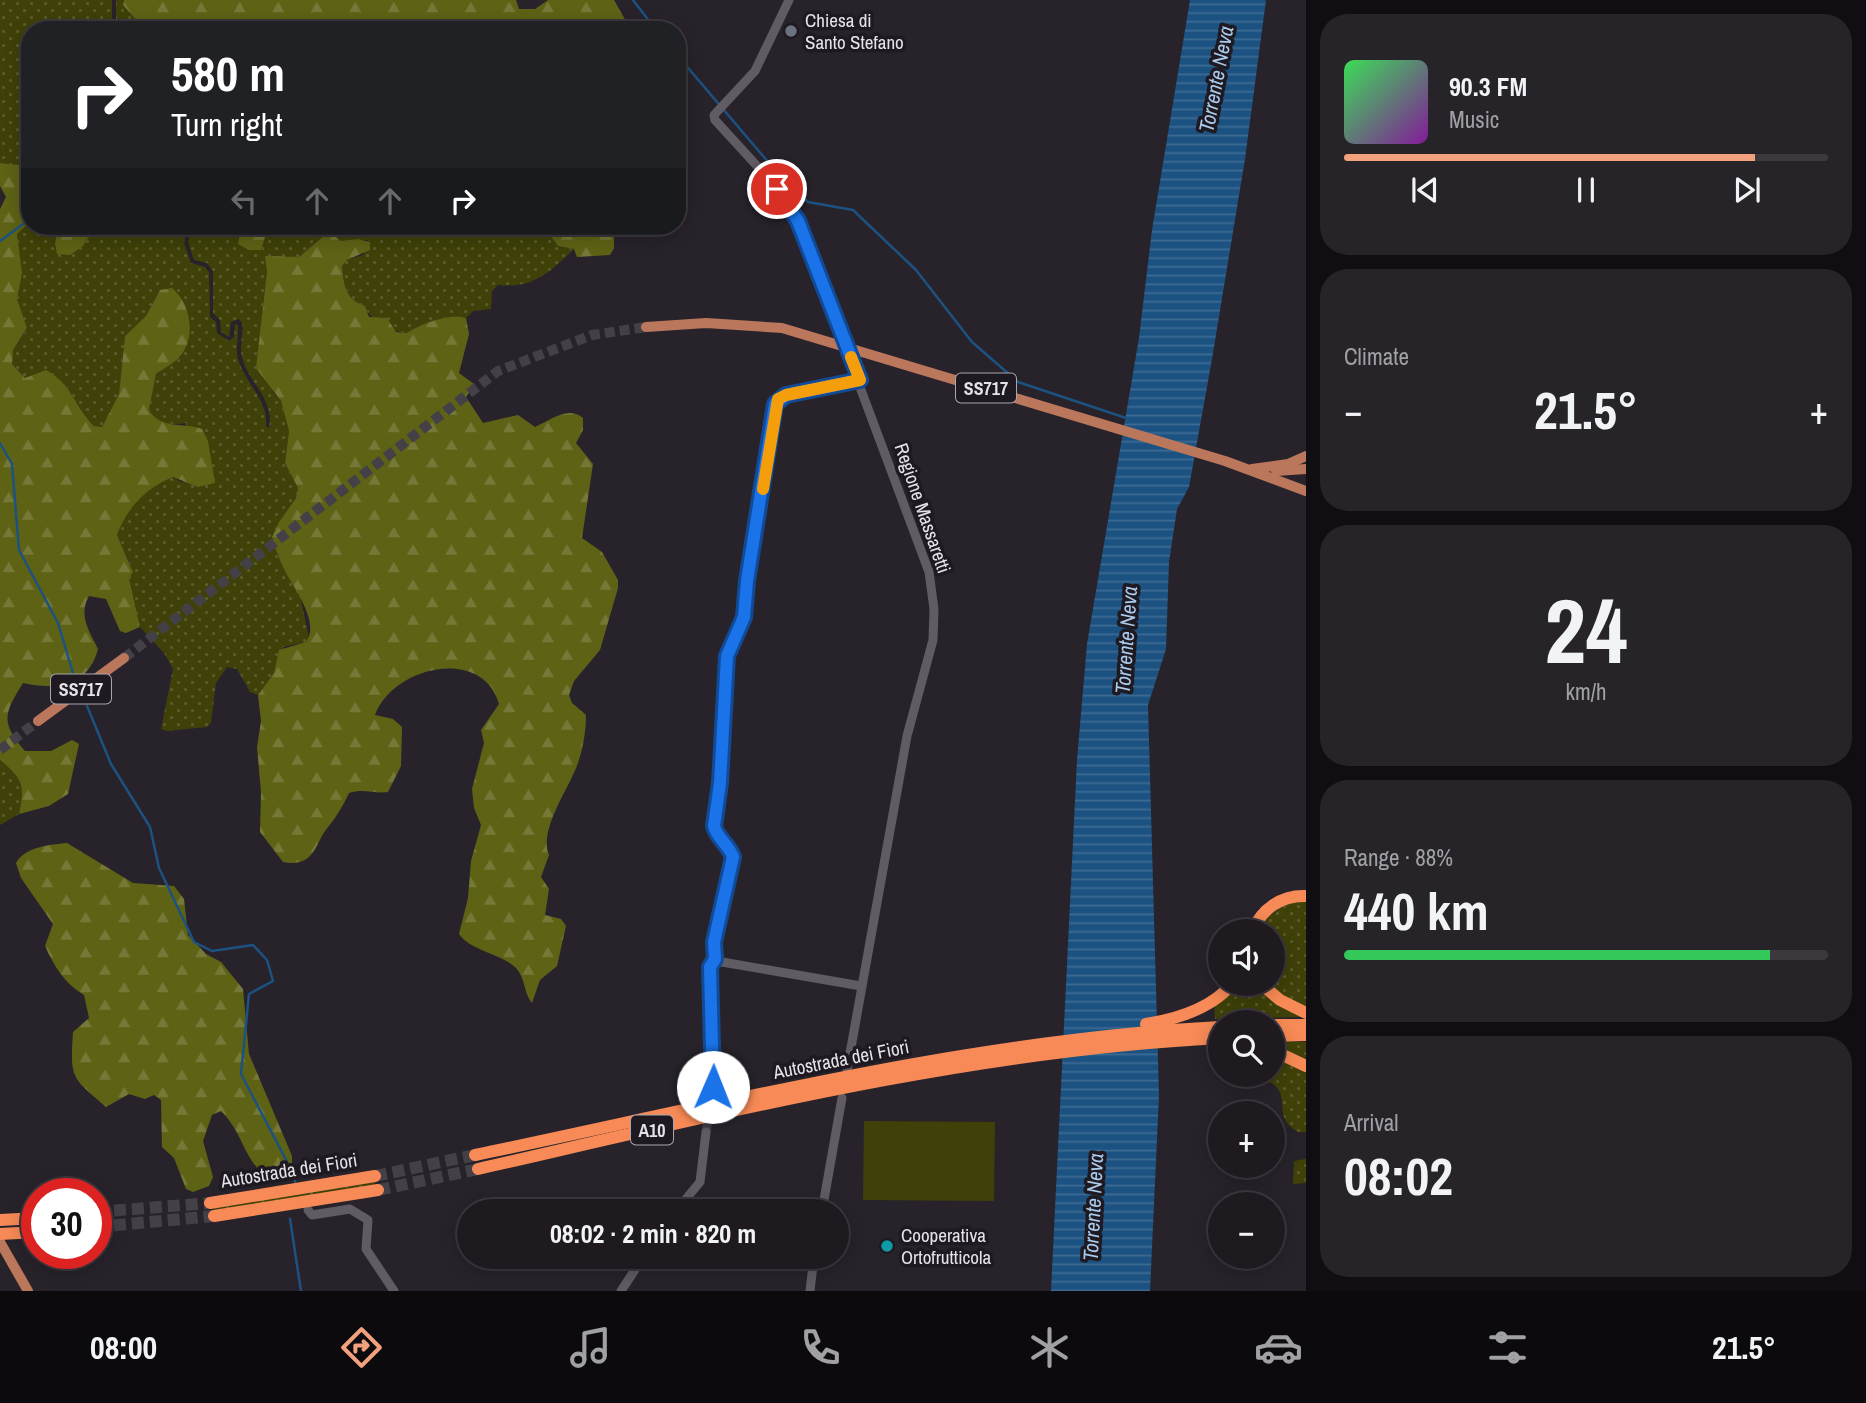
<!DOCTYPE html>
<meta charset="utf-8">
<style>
:root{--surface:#1e1a20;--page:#262329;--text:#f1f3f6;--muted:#a1a1a5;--line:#3c383e;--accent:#f1a17c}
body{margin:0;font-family:"Archivo Narrow",sans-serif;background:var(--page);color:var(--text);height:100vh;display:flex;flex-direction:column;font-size:26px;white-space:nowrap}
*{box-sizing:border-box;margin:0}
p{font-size:23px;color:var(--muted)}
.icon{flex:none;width:38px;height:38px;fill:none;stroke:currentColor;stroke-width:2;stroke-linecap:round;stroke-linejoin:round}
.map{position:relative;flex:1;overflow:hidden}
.sheet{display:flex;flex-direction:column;gap:14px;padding:14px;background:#100e12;width:560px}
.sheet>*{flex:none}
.banner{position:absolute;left:21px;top:21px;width:665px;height:214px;border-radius:28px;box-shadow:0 4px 18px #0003,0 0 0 2px var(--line);background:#202124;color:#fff;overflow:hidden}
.fabs{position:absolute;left:1208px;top:919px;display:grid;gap:14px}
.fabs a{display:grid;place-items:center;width:77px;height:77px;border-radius:50%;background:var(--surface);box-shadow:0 4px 18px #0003,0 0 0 2px var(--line);font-size:35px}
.speed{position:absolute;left:21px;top:1178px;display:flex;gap:14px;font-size:35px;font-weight:700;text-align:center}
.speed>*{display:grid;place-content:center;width:91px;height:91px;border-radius:50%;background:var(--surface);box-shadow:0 4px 18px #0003,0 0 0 2px var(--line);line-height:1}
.speed .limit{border:10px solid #d22;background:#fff;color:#111}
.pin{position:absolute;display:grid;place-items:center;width:60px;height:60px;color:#fff;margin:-30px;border:4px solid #fff;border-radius:50%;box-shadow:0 2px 7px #0007}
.me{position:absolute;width:77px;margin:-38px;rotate:1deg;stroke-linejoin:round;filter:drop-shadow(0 0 5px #0008)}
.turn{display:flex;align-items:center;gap:24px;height:147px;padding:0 35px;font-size:32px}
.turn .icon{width:91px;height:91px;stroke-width:2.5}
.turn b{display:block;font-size:49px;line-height:60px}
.lanes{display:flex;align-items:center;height:66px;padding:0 35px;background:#0003;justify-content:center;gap:35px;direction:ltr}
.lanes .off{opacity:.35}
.big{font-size:52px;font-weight:800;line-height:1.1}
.sheet .tile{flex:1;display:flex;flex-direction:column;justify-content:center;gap:10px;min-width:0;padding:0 24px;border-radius:28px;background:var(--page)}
.sheet .dial{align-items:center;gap:0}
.dial b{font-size:91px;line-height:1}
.song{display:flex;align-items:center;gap:21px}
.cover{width:84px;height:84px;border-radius:10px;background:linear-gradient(135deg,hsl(130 70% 55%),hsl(290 70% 35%))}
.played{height:7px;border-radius:4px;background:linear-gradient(90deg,var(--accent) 85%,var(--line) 85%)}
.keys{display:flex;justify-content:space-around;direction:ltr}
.heat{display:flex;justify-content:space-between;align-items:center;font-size:38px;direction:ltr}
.charge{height:10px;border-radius:5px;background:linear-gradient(90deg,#34c759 88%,var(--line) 0)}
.trip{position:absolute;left:457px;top:1199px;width:392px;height:70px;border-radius:35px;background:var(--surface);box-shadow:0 4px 18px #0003,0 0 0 2px var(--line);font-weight:800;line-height:70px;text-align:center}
.menu{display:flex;height:112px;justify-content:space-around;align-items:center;background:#0c0a0d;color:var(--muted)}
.menu .icon{width:49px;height:49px}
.menu .selected{color:var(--accent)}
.menu b{font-size:32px;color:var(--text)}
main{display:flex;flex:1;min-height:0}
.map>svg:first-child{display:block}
.grass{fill:url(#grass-dots)}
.forest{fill:url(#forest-firs)}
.pitch{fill:#3f4108}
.water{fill:url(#water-rules)}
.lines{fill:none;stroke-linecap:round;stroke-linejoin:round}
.stream{stroke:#1c5281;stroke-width:2.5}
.minor-tunnel{stroke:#444047;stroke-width:9;stroke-dasharray:9 4.5;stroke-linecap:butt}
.major-tunnel{stroke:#444047;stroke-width:10;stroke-dasharray:10 5;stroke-linecap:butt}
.highway-tunnel{stroke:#444047;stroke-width:12;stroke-dasharray:12 6;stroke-linecap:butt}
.minor{stroke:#615b64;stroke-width:9}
.major{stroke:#bb775c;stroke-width:10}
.highway{stroke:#f78a56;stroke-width:12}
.route-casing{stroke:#114b97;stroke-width:18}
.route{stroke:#1a73e8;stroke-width:12}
.slow{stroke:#f59e0b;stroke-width:12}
.worship-dot{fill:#6b7280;stroke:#1f1a21;stroke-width:2.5}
.culture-dot{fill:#0f9aa8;stroke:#1f1a21;stroke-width:2.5}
.labels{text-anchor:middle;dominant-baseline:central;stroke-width:7;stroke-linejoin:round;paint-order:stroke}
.shield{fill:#1f1a21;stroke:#aaa6ac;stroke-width:2}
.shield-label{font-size:18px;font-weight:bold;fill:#e6e2e7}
.poi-label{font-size:19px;fill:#e6e2e7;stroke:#1f1a21;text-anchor:start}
.street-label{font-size:19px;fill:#e6e2e7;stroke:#1f1a21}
.water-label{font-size:21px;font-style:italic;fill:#aacbed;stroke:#1f1a21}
</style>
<main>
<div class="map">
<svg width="1306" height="1291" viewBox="0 0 1306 1291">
<defs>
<pattern id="grass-dots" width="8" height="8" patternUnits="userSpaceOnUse" patternTransform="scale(1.75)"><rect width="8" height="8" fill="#3f4108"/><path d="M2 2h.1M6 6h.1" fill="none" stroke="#5b5c2c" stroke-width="1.8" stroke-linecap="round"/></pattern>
<pattern id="forest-firs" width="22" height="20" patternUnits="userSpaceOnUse" patternTransform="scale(1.75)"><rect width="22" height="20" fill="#5e6215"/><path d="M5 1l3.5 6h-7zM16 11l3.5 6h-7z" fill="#757837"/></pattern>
<pattern id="water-rules" width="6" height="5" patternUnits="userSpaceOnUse" patternTransform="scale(1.75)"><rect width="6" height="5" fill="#1c5281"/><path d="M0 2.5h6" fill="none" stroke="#3d6b93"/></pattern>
</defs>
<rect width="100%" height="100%" fill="#28232b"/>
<g class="grass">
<path d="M0 0H112V30H30V127L26 137 30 141V166L0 163Z"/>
<path d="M116 0H124L123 5 145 30H116Z"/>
<path d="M30 222V226H58L55 243 81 247 97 226H188L184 243 191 263 205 267 209 272 210 317 216 322 217 333 229 341 234 337 235 324 238 325C239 336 235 348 238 359 245 383 269 401 266 426L269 428C275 400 248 382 242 357 239 346 244 334 242 323L239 319 231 322 229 337 221 332 220 320 213 313V271L207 263 194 260 188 242 192 226H238L261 250 269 226H543L558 246 574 249C550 272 533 289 498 285L492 291 491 309 473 311 466 318C452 312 419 324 407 333 390 331 372 322 364 306 345 299 344 285 342 266L347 260 363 255 370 242 367 240 340 241 326 234 299 257 267 271 261 324 273 392 281 401 289 431 285 463 298 488 296 498 279 522 277 554 300 595 309 638 306 642 283 647 274 673 258 695 250 692 237 669 227 667 216 683 211 723 207 727 167 731 161 729 173 669 164 653 140 627 129 578 131 566 117 535C127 508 146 488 173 477L183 483 186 423C170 425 158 425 149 410L156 374 182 356 160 290 146 316 125 336 119 394 102 427H95C74 406 73 385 46 371L25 378 11 363 13 350 27 329 17 299 21 273 17 234Z"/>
<path d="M0 760C23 779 25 785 19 814L0 825Z"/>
<path d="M1306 900V1008L1289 1001 1266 984H1272V931H1258C1270 912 1284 902 1306 900Z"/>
<path d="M1236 984H1255L1301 1017 1215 1019 1214 1004Z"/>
<path d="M1272 1041 1306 1042V1061L1272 1045Z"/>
<path d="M1272 1054 1306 1070V1132H1298C1264 1113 1306 1087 1248 1075L1272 1074Z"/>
<path d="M1306 1159V1183L1293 1184 1294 1161Z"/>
<path d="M374 1180 375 1185 215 1211 214 1206Z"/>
</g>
<g class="forest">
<path d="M124 0H516L519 9H535L548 0H614L631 30H145L123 5Z"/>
<path d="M0 163 30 166V222L17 234 22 273 17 299 27 328 13 350 12 364 25 378 46 370C73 385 74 406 94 426L102 427 119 394 125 336 146 316 160 290 172 288C190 303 196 334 182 354 177 362 164 368 156 374L149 410C161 430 183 422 202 429L208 441 215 483 198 487 173 477C146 488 127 508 117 535L133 572 129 578 140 627 126 633 120 631 106 599 89 596C78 615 89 631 98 649 88 687 56 690 23 683 4 714 0 722 25 751H51L72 740 79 744 68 794 49 806 19 814C25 785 23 779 0 760V209L6 197 0 186Z"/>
<path d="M58 226H97L82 247 70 255 57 254 55 243Z"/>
<path d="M238 226H269L261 250H249L238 244 241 230Z"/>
<path d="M543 226H614V248L610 255 577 257 574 249 558 246Z"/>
<path d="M326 234 334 235 340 241 358 239 370 242V250L347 260 342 266C344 286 345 299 365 306L369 317 387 318 396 332 407 333C419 324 452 312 466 318L469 334 459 373 474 384 466 397 483 423 518 415 535 427C549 421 569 405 583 418V430L576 443 593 464 582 538 602 552 618 580V588L600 650 574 681 569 695 572 703 586 715C586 731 583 748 578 763 570 787 538 830 549 855L541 877 549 889 545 915 561 919 566 926 557 966 540 980 532 1003C523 992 526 979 516 968 500 953 471 951 459 934L468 898 471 861 481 825 474 808 472 789 484 743 481 730 499 704C483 646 393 666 375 715L393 719 402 727 401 766 388 792C374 794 363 788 349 793 343 806 337 816 328 827 315 842 316 868 283 862L260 832 261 792 257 747 261 721 258 695 274 673 279 650 306 642C321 622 292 586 284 569 279 559 275 548 272 537L279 522 296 498 298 488 285 463 289 431 281 401 256 368 267 271 265 256 299 257Z"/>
<path d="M67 843 133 883 174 886 184 899 188 935 206 954 221 962 243 989 249 1054 292 1156V1165L286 1172H261C242 1153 242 1132 221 1111L212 1115 203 1141 213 1177 209 1186 193 1192 186 1189 174 1158 162 1147 161 1100 154 1095 145 1099 129 1094 106 1107C71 1077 70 1079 73 1032L89 1018 84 995C65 984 54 966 45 946L53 924 21 878 16 863C26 846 50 845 67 843Z"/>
</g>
<path class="pitch" d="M864 1121 995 1122 994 1201 863 1200Z"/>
<path class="water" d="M1190 0H1266L1245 159 1212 359 1189 487 1177 509 1169 562 1166 649 1148 705 1159 1095 1150 1291H1051L1077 760 1087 644 1139 338 1152 230Z"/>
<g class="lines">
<g class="stream">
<path d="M633 0 656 30"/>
<path d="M677 55 769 163 808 202 853 210 916 270 972 342 1018 382 1129 419"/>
<path d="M0 241 30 219"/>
<path d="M0 443 12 464 19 550 58 623 76 683"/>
<path d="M87 706 111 764 150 827 159 868 194 942 212 951 253 945 267 960 273 981 249 994 241 1074 295 1177V1182"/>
<path d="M290 1219 301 1291"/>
</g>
<path class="minor-tunnel" d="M706 1132 713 1087"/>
<g class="major-tunnel">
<path d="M124 658 498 371 592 335 646 327"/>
<path d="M0 750 38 721"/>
</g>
<g class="highway-tunnel">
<path d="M375 1176 475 1155"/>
<path d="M378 1190 478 1169"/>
<path d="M96 1212 210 1203"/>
<path d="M96 1227 214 1216"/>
</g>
<g class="minor">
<path d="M789 0 755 71 714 115 715 120 768 178 798 221 929 572 934 609 933 640 907 736 847 1070"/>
<path d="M860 380 786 395 775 404 747 581 744 617 727 656 720 783 714 826C716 837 729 845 733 857L713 953 722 962 861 986"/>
<path d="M713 1087 710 967 715 959"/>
<path d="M308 1210 312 1215 350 1209 368 1220 366 1249 394 1291"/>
<path d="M676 1211 700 1182 706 1132"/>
<path d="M822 1211 842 1098"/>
<path d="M621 1291 644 1256"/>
<path d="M810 1291 814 1256"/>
</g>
<g class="major">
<path d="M646 327 706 323 782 328 1225 461 1306 491"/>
<path d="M1252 469 1288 464 1306 456"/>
<path d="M1276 471 1306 469"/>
<path d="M38 721 124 658"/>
<path d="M0 1242 28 1291"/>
</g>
<g class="highway">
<path d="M1252 931C1262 909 1281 895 1306 896"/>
<path d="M1261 984 1280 1000 1306 1013"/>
<path d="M1146 1024C1177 1019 1211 1009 1232 984"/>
<path d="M1272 1025H1306"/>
<path d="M1272 1036 1306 1035"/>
<path d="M1272 1050 1306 1066"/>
<path d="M475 1155C721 1104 967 1040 1220 1027"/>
<path d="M478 1169C723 1113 968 1051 1220 1038"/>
<path d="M210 1203 375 1176"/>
<path d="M214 1216 378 1190"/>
<path d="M0 1220 37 1218"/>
<path d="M0 1234 37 1232"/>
</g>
</g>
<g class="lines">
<defs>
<path id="route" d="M713 1087 710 967 715 959 714 942 733 857C729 845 716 837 714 826L720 783 727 656 744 617 747 581 775 404 786 395 860 380 798 221 777 189"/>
</defs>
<use href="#route" class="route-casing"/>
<use href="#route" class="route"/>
<path class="slow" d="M763 489 778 399 786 395 860 380 851 357"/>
</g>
<circle class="worship-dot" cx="791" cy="31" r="7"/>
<circle class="culture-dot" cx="887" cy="1246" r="7"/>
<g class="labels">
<g class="shield">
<rect x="956" y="373.5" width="60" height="29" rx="5"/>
<rect x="51" y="674.5" width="60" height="29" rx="5"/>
<rect x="631" y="1115.5" width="42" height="29" rx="5"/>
</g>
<g class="shield-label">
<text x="986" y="388">SS717</text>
<text x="81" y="689">SS717</text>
<text x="652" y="1130">A10</text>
</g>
<g class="poi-label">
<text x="805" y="20">Chiesa di<tspan x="805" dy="22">Santo Stefano</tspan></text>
<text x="901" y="1235">Cooperativa<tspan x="901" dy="22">Ortofrutticola</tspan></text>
</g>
<g class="street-label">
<text transform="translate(923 508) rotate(71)">Regione Massaretti</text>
<text transform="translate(841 1059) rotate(-11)">Autostrada dei Fiori</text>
<text transform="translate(289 1170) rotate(-9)">Autostrada dei Fiori</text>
</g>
<g class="water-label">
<text transform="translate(1216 79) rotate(-79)">Torrente Neva</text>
<text transform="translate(1126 640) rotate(-86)">Torrente Neva</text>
<text transform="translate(1093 1207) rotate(-87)">Torrente Neva</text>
</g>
</g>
</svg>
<div class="fabs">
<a><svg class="icon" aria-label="sound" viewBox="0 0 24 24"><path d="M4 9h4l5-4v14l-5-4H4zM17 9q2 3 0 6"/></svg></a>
<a><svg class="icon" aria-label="search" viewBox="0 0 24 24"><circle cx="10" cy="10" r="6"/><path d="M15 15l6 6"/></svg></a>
<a>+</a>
<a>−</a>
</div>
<div class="speed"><div class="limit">30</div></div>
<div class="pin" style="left:777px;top:189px;background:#d93025"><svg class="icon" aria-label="arrive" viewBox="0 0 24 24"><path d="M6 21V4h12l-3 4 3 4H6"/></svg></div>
<svg class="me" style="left:713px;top:1087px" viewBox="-20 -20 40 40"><circle r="19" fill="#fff"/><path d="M0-13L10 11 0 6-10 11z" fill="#1a73e8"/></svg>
<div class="trip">08:02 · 2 min · 820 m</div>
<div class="banner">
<div class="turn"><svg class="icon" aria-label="right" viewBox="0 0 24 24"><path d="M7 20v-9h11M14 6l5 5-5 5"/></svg><div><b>580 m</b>Turn right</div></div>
<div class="lanes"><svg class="icon off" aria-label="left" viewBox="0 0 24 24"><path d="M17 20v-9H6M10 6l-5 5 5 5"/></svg><svg class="icon off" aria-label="ahead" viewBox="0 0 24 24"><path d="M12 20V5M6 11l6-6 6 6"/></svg><svg class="icon off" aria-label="ahead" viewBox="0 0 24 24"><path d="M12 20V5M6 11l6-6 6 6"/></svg><svg class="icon" aria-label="right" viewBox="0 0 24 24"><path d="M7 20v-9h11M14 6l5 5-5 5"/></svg></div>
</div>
</div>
<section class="sheet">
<div class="tile">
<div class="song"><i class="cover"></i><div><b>90.3 FM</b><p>Music</p></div></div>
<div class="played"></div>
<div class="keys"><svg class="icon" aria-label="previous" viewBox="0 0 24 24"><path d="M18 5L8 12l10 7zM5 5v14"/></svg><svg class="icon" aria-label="pause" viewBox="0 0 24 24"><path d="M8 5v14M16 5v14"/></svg><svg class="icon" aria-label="next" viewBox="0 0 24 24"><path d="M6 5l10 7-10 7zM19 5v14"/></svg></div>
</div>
<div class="tile"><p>Climate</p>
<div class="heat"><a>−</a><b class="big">21.5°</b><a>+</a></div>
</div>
<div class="tile dial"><b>24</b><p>km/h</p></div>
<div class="tile"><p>Range · 88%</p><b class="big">440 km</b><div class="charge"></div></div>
<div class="tile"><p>Arrival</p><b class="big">08:02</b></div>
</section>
</main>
<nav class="menu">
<b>08:00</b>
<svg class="icon selected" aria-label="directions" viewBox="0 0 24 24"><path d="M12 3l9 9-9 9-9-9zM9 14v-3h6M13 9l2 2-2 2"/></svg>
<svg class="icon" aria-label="music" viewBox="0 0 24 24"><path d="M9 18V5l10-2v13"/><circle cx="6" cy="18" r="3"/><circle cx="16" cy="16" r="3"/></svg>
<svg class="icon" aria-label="phone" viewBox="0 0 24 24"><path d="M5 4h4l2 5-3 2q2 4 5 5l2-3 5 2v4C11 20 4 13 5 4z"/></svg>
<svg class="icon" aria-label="climate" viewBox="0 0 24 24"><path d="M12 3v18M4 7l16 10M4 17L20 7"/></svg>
<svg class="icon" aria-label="car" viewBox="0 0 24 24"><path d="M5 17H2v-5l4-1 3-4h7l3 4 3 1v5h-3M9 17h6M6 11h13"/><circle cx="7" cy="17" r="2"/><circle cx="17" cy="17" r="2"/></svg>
<svg class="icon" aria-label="filters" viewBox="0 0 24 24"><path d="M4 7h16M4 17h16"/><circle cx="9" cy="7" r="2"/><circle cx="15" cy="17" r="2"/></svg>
<b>21.5°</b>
</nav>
